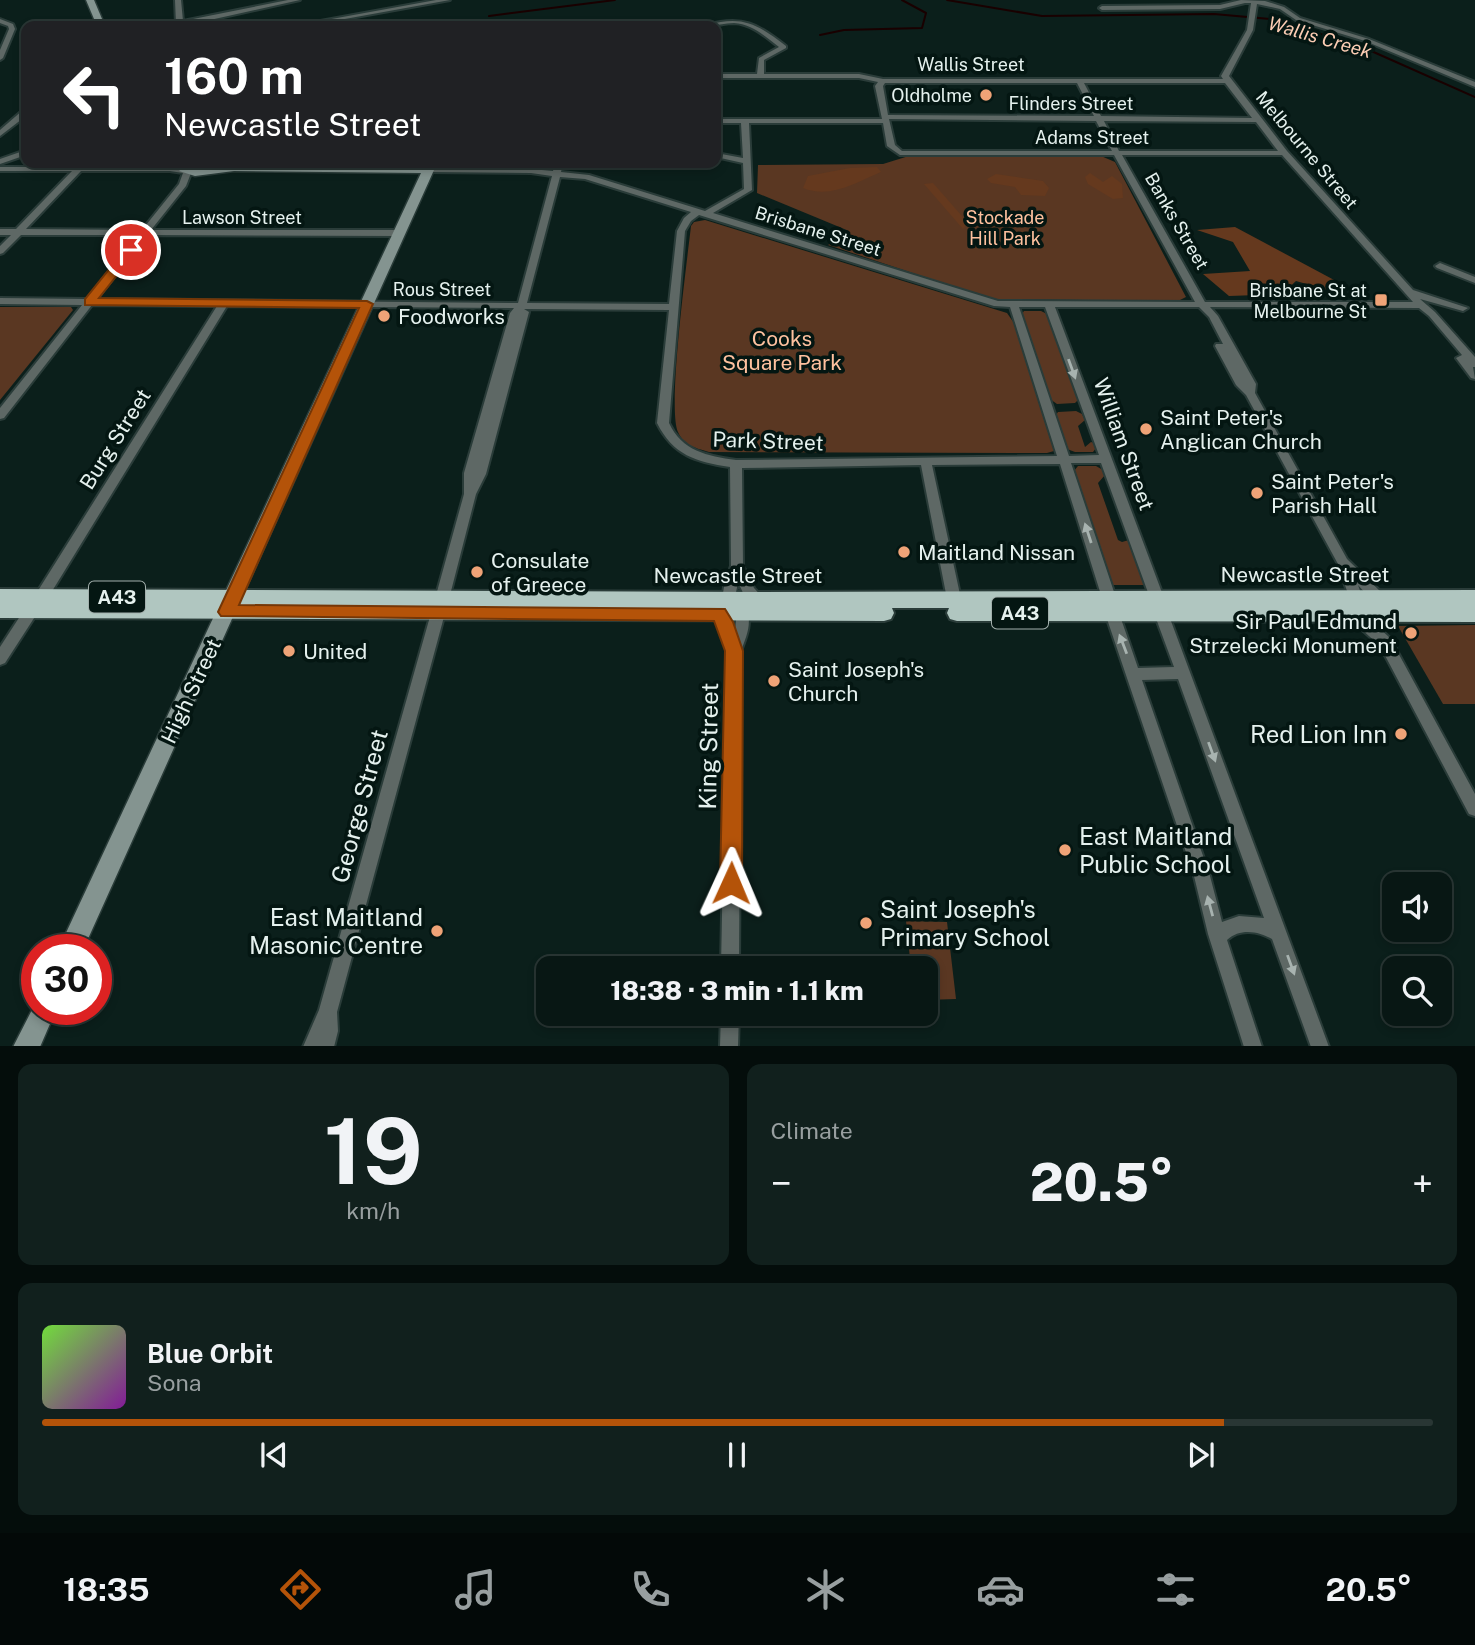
<!DOCTYPE html>
<meta charset="utf-8">
<style>
:root{--surface:#081714;--page:#11201d;--text:#f1f3f6;--muted:#989fa0;--line:#293634;--accent:#b45309}
body{margin:0;font-family:"Public Sans",sans-serif;background:var(--page);color:var(--text);height:100vh;display:flex;flex-direction:column;font-size:26px;white-space:nowrap}
*{box-sizing:border-box;margin:0}
p{font-size:23px;color:var(--muted)}
.icon{flex:none;width:38px;height:38px;fill:none;stroke:currentColor;stroke-width:2;stroke-linecap:round;stroke-linejoin:round}
.map{position:relative;height:1046px;overflow:hidden}
.panel{display:flex;flex-direction:column;gap:18px;padding:18px;background:#040d0b;flex:1}
.panel>*{flex:none}
.hud{position:absolute;left:21px;top:21px;width:700px;height:147px;border-radius:14px;box-shadow:0 4px 10px #0003,0 0 0 2px var(--line);background:#202124;color:#fff;overflow:hidden}
.tools{position:absolute;left:1382px;top:872px;display:grid;gap:14px}
.tools a{display:grid;place-items:center;width:70px;height:70px;border-radius:14px;background:var(--surface);box-shadow:0 4px 10px #0003,0 0 0 2px var(--line);font-size:35px}
.speed{position:absolute;left:21px;top:934px;display:flex;gap:14px;font-size:35px;font-weight:700;text-align:center}
.speed>*{display:grid;place-content:center;width:91px;height:91px;border-radius:50%;background:var(--surface);box-shadow:0 4px 10px #0003,0 0 0 2px var(--line);line-height:1}
.speed .limit{border:10px solid #d22;background:#fff;color:#111}
.pin{position:absolute;display:grid;place-items:center;width:60px;height:60px;color:#fff;margin:-30px;border:4px solid #fff;border-radius:50%;box-shadow:0 2px 7px #0007}
.me{position:absolute;width:77px;margin:-38px;rotate:1deg;stroke-linejoin:round;filter:drop-shadow(0 0 5px #0008)}
.turn{display:flex;align-items:center;gap:24px;height:147px;padding:0 28px;font-size:32px}
.turn .icon{width:91px;height:91px;stroke-width:2.5}
.turn b{display:block;font-size:49px;line-height:60px}
.big{font-size:52px;font-weight:800;line-height:1.1}
.panel .widget{flex:1;display:flex;flex-direction:column;justify-content:center;gap:10px;min-width:0;padding:0 24px;border-radius:14px;background:var(--page)}
.panel .dial{align-items:center;gap:0}
.dial b{font-size:91px;line-height:1}
.song{display:flex;align-items:center;gap:21px}
.cover{width:84px;height:84px;border-radius:10px;background:linear-gradient(135deg,hsl(100 70% 55%),hsl(290 70% 35%))}
.played{height:7px;border-radius:4px;background:linear-gradient(90deg,var(--accent) 85%,var(--line) 85%)}
.keys{display:flex;justify-content:space-around;direction:ltr}
.heat{display:flex;justify-content:space-between;align-items:center;font-size:38px;direction:ltr}
.panel .tiles{flex:1;display:grid;gap:18px;grid-template-columns:1fr 1fr}
.widget:last-child{grid-column:span 2}
.trip{position:absolute;left:536px;top:956px;width:402px;height:70px;border-radius:14px;background:var(--surface);box-shadow:0 4px 10px #0003,0 0 0 2px var(--line);font-weight:800;line-height:70px;text-align:center}
.tabs{display:flex;height:112px;justify-content:space-around;align-items:center;background:#030908;color:var(--muted)}
.tabs .icon{width:49px;height:49px}
.tabs .on{color:var(--accent)}
.tabs b{font-size:32px;color:var(--text)}
.map>svg:first-child{display:block}
.green{fill:#5a3722}
.forest{fill:#65391e}
.lines{fill:none;stroke-linecap:round;stroke-linejoin:round}
.stream{stroke:#190000;stroke-width:2}
.minor-casing{stroke:#2a3c39;stroke-width:4}
.secondary-casing{stroke:#2a3c39;stroke-width:3}
.trunk-casing{stroke:#2a3c39;stroke-width:4}
.minor{fill:#5e6865;fill-rule:evenodd}
.secondary{fill:#849490;fill-rule:evenodd}
.trunk{fill:#b0c6c0;fill-rule:evenodd}
.oneway{fill:#a8b3b0}
.route{fill:#b45309;stroke:#753606;stroke-width:2}
.poi-dot{fill:#efa377;stroke:#041612;stroke-width:2.5}
.labels{text-anchor:middle;dominant-baseline:central;stroke-width:7;stroke-linejoin:round;paint-order:stroke}
.far-street-label{font-size:18px;fill:#e5f1ee;stroke:#041612}
.far-poi-label{font-size:18px;fill:#e5f1ee;stroke:#041612;text-anchor:end}
.far-park-label{font-size:18px;fill:#fec19f;stroke:#041612}
.far-water-label{font-size:19px;font-style:italic;fill:#fbccb3;stroke:#041612}
.shield{fill:#041612;stroke:#a2afac;stroke-width:2}
.shield-label{font-size:19px;font-weight:bold;fill:#e5f1ee}
.poi-label{font-size:21px;fill:#e5f1ee;stroke:#041612;text-anchor:start}
.park-label{font-size:21px;fill:#fec19f;stroke:#041612}
.street-label{font-size:21px;fill:#e5f1ee;stroke:#041612}
.near-poi-label{font-size:24px;fill:#e5f1ee;stroke:#041612;text-anchor:end}
.near-street-label{font-size:24px;fill:#e5f1ee;stroke:#041612}
</style>
<div class="map">
<svg width="1475" height="1047" viewBox="0 0 1475 1047">
<rect width="100%" height="100%" fill="#0b1f1b"/>
<g class="green">
<path d="M912 155 1101 156 1115 162 1186 297 1178 301 991 299 828 245 849 231 757 193 758 165 883 164Z"/>
<path d="M705 220 1007 313 1014 323 1054 451 1047 453 709 452C696 448 684 446 678 432 667 408 687 262 691 226L694 222Z"/>
<path d="M0 307H71L73 310 0 400Z"/>
<path d="M1024 311H1041L1047 314 1078 400 1075 403 1057 404 1050 399 1022 314Z"/>
<path d="M1076 411 1082 414 1085 420 1078 426 1085 447 1091 442 1094 443 1096 448 1093 452H1075L1067 449 1056 415 1058 412Z"/>
<path d="M1078 466H1096L1103 470 1105 475 1098 483 1118 540 1122 542 1129 540 1145 585H1111L1074 471Z"/>
<path d="M1475 625V704H1443L1398 626Z"/>
<path d="M906 921 947 922 956 999 926 1000V968H911Z"/>
</g>
<g class="forest">
<path d="M877 167 881 172C855 183 830 199 803 188L808 176 850 168Z"/>
<path d="M1090 173 1103 182 1112 176 1122 184 1123 198 1113 199 1088 184 1085 177Z"/>
<path d="M996 174 1043 181 1049 188 1045 196 1021 195 1015 187 991 183 987 179Z"/>
<path d="M933 183 968 223 963 229 924 184Z"/>
<path d="M1235 227 1336 281 1331 291 1296 281 1282 294 1229 296 1203 274 1250 271 1233 242 1197 230Z"/>
</g>
<g class="lines">
<g class="stream">
<path d="M947 0 1042 16 1214 14 1270 19 1360 46 1475 97"/>
<path d="M489 16 615 0"/>
<path d="M820 35 844 30 922 28 926 13 902 0"/>
</g>
<defs>
<g id="minor">
<path d="M175 0H181L183 21 288 0H300L183 26H177L176 24Z"/>
<path d="M436 0H450L306 26H293Z"/>
<path d="M1241 0 1265 1 1284 7 1300 18 1369 39 1475 82V87L1365 41 1296 20 1280 9 1257 4 1253 30 1229 76 1287 151 1413 290 1468 308 1463 311 1420 299 1435 312 1475 357V367H1473L1475 379 1471 378 1456 358 1462 355 1429 316 1419 308 1210 307 1218 316 1256 384 1255 393 1347 559 1384 595 1386 599 1384 603H1374L1358 585 1363 599 1361 603H1351L1338 564 1246 395 1236 385 1215 346 1216 344H1223L1209 317 1199 307H1055L1164 598 1162 602H1152L1150 598 1101 463H1071L1116 598 1114 602H1104L1102 598 1060 464 932 465 961 599 959 603H949L947 599 921 465 742 468 743 566 754 588 765 600 763 604H753L744 595 738 582 734 603H724L722 599 724 587 731 566 730 467C696 462 673 455 657 423L669 310 524 309 529 312 486 474 476 494 449 599 447 603H437L435 599 464 494V473L510 313 514 308 227 306 46 601H36L34 597 217 306 92 305 4 418 0 419V408L82 305 0 304V298L87 299 138 235H21L3 253 0 254V246L11 235H0V229H16L72 171H0V167H170L188 169 191 173 186 186 151 230H400L404 233 400 236 147 235 97 299 518 303 552 176 531 173 428 172 424 170 427 163H435L433 168 531 169 553 171 555 163H563L561 172 589 175 705 211 744 189 743 163 716 157V153L743 158 741 123H716V119H882L875 86 878 82 859 78H716V74H757L759 58 779 47C766 37 752 24 734 23 725 23 716 26 706 26L707 25C743 15 757 24 786 46V48L764 60V74H859L883 79H1223L1221 76 1247 30 1251 3H1245L1220 9 1102 10 1099 8 1102 6 1220 5ZM885 83H1077L1094 116 888 115 883 86ZM1084 83H1225L1252 118 1101 116ZM889 119 1096 121 1112 151H902L895 145ZM1104 121 1256 122 1278 151H1119ZM749 123H883L887 146 900 155H1114L1195 302 998 301 713 213 752 190ZM1122 155H1282L1413 302H1205ZM81 171H170L183 173 179 184 142 230 26 229ZM560 177 585 179 691 212 684 218 677 231 669 304 527 303ZM699 215 994 306 1010 307 1057 456 736 460C707 456 682 451 669 423L685 231 691 221ZM1019 307H1045L1099 455 1069 456Z"/>
<path d="M0 19 13 24 15 29 3 58 0 60V50L9 29 8 26 0 23Z"/>
<path d="M23 110H26V116L0 136V130Z"/>
<path d="M26 150V155L0 164V159Z"/>
<path d="M1440 263 1475 277V283L1437 268 1435 266Z"/>
<path d="M31 606 36 607 38 611 36 615 5 663 0 665V647L26 607Z"/>
<path d="M438 608 443 609 445 613 337 1012 338 1031 334 1047H303L319 1010 431 613 433 609Z"/>
<path d="M1112 608 1117 609 1119 613 1138 668 1174 667 1154 613 1156 609 1161 608 1166 609 1168 613 1329 1047H1311L1272 939C1258 931 1240 928 1227 940L1262 1047H1244L1208 934 1194 876 1105 613 1107 609ZM1178 679 1264 918 1239 916 1222 922 1210 876 1142 680Z"/>
<path d="M1353 608 1358 609 1390 638 1475 794V816L1469 814 1380 646 1348 617 1346 613 1348 609Z"/>
<path d="M719 609C729 612 732 622 735 631L737 610 742 609 747 610C752 625 746 637 741 651L739 968H721L727 651 719 624 712 614 714 610Z"/>
<path d="M721 1013H739L738 1047H720Z"/>
</g>
<g id="secondary">
<path d="M86 0H94L105 26H97Z"/>
<path d="M188 163H206L193 169 195 170 234 165 428 167 434 170 83 950H58L421 173 234 171 195 176 179 171Z"/>
<path d="M37 1000V1010H56L40 1047H13Z"/>
</g>
<path id="trunk" d="M0 589 758 592 1475 590V622L957 621 950 619 947 613 949 608H892L894 613 891 619 884 621 0 618Z"/>
</defs>
<use href="#minor" class="minor-casing"/>
<use href="#secondary" class="secondary-casing"/>
<use href="#trunk" class="trunk-casing"/>
<use href="#minor" class="minor"/>
<use href="#secondary" class="secondary"/>
<use href="#trunk" class="trunk"/>
</g>
<defs><path id="oneway-solid" d="M-6-.8H1V-3.2L6.5 0L1 3.2V.8H-6Z" transform="scale(1.75)"/></defs>
<g class="oneway">
<use href="#oneway-solid" transform="translate(1072 369) rotate(70)"/>
<use href="#oneway-solid" transform="translate(1088 533) rotate(-108)"/>
<use href="#oneway-solid" transform="translate(1123 644) rotate(-111)"/>
<use href="#oneway-solid" transform="translate(1212 752) rotate(70)"/>
<use href="#oneway-solid" transform="translate(1210 906) rotate(-105)"/>
<use href="#oneway-solid" transform="translate(1291 965) rotate(70)"/>
</g>
<path class="route" d="M131 246 137 250 99 298 367 301 373 304 239 605 725 609 733 622 743 651 742 883 739 890 731 894 723 890 720 883 725 651 714 621 221 616 218 612 359 308 85 305V299L127 247Z"/>
<g class="poi-dot">
<circle cx="986" cy="95" r="7"/>
<rect x="1374" y="293" width="14" height="14" rx="3.5"/>
<circle cx="384" cy="316" r="7"/>
<circle cx="1146" cy="429" r="7"/>
<circle cx="1257" cy="493" r="7"/>
<circle cx="904" cy="552" r="7"/>
<circle cx="477" cy="572" r="7"/>
<circle cx="1411" cy="633" r="7"/>
<circle cx="289" cy="651" r="7"/>
<circle cx="774" cy="681" r="7"/>
<circle cx="1401" cy="734" r="7"/>
<circle cx="1065" cy="850" r="7"/>
<circle cx="866" cy="923" r="7"/>
<circle cx="437" cy="931" r="7"/>
</g>
<g class="labels">
<g class="far-street-label">
<text x="971" y="64">Wallis Street</text>
<text x="1071" y="103">Flinders Street</text>
<text x="1092" y="137">Adams Street</text>
<text transform="translate(1307 150) rotate(50)">Melbourne Street</text>
<text x="242" y="217">Lawson Street</text>
<text transform="translate(1177 221) rotate(60)">Banks Street</text>
<text transform="translate(818 231) rotate(17)">Brisbane Street</text>
<text x="442" y="289">Rous Street</text>
</g>
<g class="far-poi-label">
<text x="972" y="95">Oldholme</text>
<text x="1367" y="290">Brisbane St at<tspan x="1367" dy="21">Melbourne St</tspan></text>
</g>
<g class="far-park-label">
<text x="1005" y="217">Stockade<tspan x="1005" dy="21">Hill Park</tspan></text>
</g>
<g class="far-water-label">
<text transform="translate(1320 37) rotate(16)">Wallis Creek</text>
</g>
<g class="shield">
<rect x="89" y="581.5" width="56" height="31" rx="5"/>
<rect x="992" y="597.5" width="56" height="31" rx="5"/>
</g>
<g class="shield-label">
<text x="117" y="597">A43</text>
<text x="1020" y="613">A43</text>
</g>
<g class="poi-label">
<text x="398" y="316">Foodworks</text>
<text x="1160" y="417">Saint Peter's<tspan x="1160" dy="24">Anglican Church</tspan></text>
<text x="1271" y="481">Saint Peter's<tspan x="1271" dy="24">Parish Hall</tspan></text>
<text x="918" y="552">Maitland Nissan</text>
<text x="491" y="560">Consulate<tspan x="491" dy="24">of Greece</tspan></text>
<text x="1397" y="621" text-anchor="end">Sir Paul Edmund<tspan x="1397" dy="24">Strzelecki Monument</tspan></text>
<text x="303" y="651">United</text>
<text x="788" y="669">Saint Joseph's<tspan x="788" dy="24">Church</tspan></text>
</g>
<g class="park-label">
<text x="782" y="338">Cooks<tspan x="782" dy="24">Square Park</tspan></text>
</g>
<g class="street-label">
<text transform="translate(115 439) rotate(-58)">Burg Street</text>
<text transform="translate(768 441) rotate(2)">Park Street</text>
<text transform="translate(1124 444) rotate(70)">William Street</text>
<text x="1305" y="574">Newcastle Street</text>
<text x="738" y="575">Newcastle Street</text>
<text transform="translate(191 691) rotate(-65)">High Street</text>
</g>
<g class="near-poi-label">
<text x="1387" y="734">Red Lion Inn</text>
<text x="1079" y="836" text-anchor="start">East Maitland<tspan x="1079" dy="28">Public School</tspan></text>
<text x="880" y="909" text-anchor="start">Saint Joseph's<tspan x="880" dy="28">Primary School</tspan></text>
<text x="423" y="917">East Maitland<tspan x="423" dy="28">Masonic Centre</tspan></text>
</g>
<g class="near-street-label">
<text transform="translate(708 746) rotate(-89)">King Street</text>
<text transform="translate(359 806) rotate(-75)">George Street</text>
</g>
</g>
</svg>
<div class="tools">
<a><svg class="icon" aria-label="sound" viewBox="0 0 24 24"><path d="M4 9h4l5-4v14l-5-4H4zM17 9q2 3 0 6"/></svg></a>
<a><svg class="icon" aria-label="search" viewBox="0 0 24 24"><circle cx="10" cy="10" r="6"/><path d="M15 15l6 6"/></svg></a>
</div>
<div class="speed"><div class="limit">30</div></div>
<div class="pin" style="left:131px;top:250px;background:#d93025"><svg class="icon" aria-label="arrive" viewBox="0 0 24 24"><path d="M6 21V4h12l-3 4 3 4H6"/></svg></div>
<svg class="me" style="left:731px;top:883px" viewBox="-20 -20 40 40"><path d="M0-17L14 15 0 8-14 15z" fill="#b45309" stroke="#fff" stroke-width="4"/></svg>
<div class="trip">18:38 · 3 min · 1.1 km</div>
<div class="hud">
<div class="turn"><svg class="icon" aria-label="left" viewBox="0 0 24 24"><path d="M17 20v-9H6M10 6l-5 5 5 5"/></svg><div><b>160 m</b>Newcastle Street</div></div>
</div>
</div>
<section class="panel">
<div class="tiles">
<div class="widget dial"><b>19</b><p>km/h</p></div>
<div class="widget"><p>Climate</p>
<div class="heat"><a>−</a><b class="big">20.5°</b><a>+</a></div>
</div>
<div class="widget">
<div class="song"><i class="cover"></i><div><b>Blue Orbit</b><p>Sona</p></div></div>
<div class="played"></div>
<div class="keys"><svg class="icon" aria-label="previous" viewBox="0 0 24 24"><path d="M18 5L8 12l10 7zM5 5v14"/></svg><svg class="icon" aria-label="pause" viewBox="0 0 24 24"><path d="M8 5v14M16 5v14"/></svg><svg class="icon" aria-label="next" viewBox="0 0 24 24"><path d="M6 5l10 7-10 7zM19 5v14"/></svg></div>
</div>
</div>
</section>
<nav class="tabs">
<b>18:35</b>
<svg class="icon on" aria-label="directions" viewBox="0 0 24 24"><path d="M12 3l9 9-9 9-9-9zM9 14v-3h6M13 9l2 2-2 2"/></svg>
<svg class="icon" aria-label="music" viewBox="0 0 24 24"><path d="M9 18V5l10-2v13"/><circle cx="6" cy="18" r="3"/><circle cx="16" cy="16" r="3"/></svg>
<svg class="icon" aria-label="phone" viewBox="0 0 24 24"><path d="M5 4h4l2 5-3 2q2 4 5 5l2-3 5 2v4C11 20 4 13 5 4z"/></svg>
<svg class="icon" aria-label="climate" viewBox="0 0 24 24"><path d="M12 3v18M4 7l16 10M4 17L20 7"/></svg>
<svg class="icon" aria-label="car" viewBox="0 0 24 24"><path d="M5 17H2v-5l4-1 3-4h7l3 4 3 1v5h-3M9 17h6M6 11h13"/><circle cx="7" cy="17" r="2"/><circle cx="17" cy="17" r="2"/></svg>
<svg class="icon" aria-label="filters" viewBox="0 0 24 24"><path d="M4 7h16M4 17h16"/><circle cx="9" cy="7" r="2"/><circle cx="15" cy="17" r="2"/></svg>
<b>20.5°</b>
</nav>
